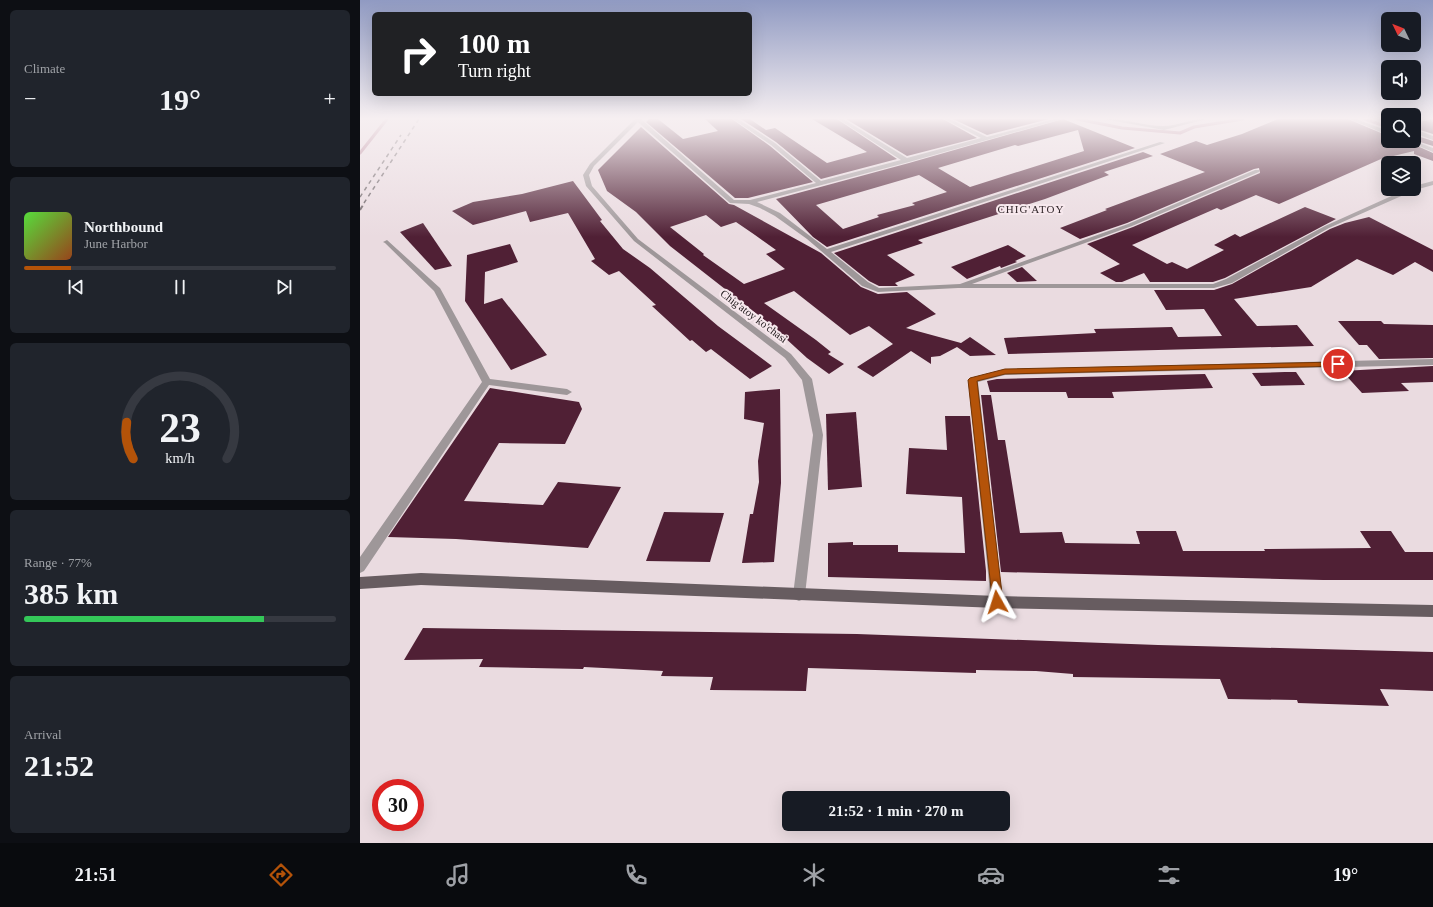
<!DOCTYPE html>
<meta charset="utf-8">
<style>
:root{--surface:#171b24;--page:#20242c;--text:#f1f3f6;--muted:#9ea1a6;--line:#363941;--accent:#b45309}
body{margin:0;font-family:"Times New Roman",serif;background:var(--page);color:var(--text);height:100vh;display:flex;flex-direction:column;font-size:15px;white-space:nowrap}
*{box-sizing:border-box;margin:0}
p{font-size:13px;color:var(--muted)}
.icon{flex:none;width:22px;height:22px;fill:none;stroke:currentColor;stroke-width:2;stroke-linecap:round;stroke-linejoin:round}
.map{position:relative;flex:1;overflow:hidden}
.side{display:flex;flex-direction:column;gap:10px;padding:10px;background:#0d0f14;width:360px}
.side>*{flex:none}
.guide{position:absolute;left:12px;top:12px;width:380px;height:84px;border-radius:6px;box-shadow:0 4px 16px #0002;background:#202124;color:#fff;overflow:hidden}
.needle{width:26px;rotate:313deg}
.tools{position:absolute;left:1021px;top:12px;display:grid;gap:8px}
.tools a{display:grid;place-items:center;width:40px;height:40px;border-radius:6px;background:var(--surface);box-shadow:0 4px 16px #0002;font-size:20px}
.speed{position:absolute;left:12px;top:779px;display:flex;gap:8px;font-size:20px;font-weight:700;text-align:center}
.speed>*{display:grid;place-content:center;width:52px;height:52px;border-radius:50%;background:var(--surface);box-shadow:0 4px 16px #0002;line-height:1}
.speed .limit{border:6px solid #d22;background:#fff;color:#111}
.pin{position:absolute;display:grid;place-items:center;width:34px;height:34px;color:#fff;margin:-17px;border:2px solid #fff;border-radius:50%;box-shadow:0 1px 4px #0007}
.me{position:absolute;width:44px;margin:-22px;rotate:354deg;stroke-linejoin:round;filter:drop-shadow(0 0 3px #0008)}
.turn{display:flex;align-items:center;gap:14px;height:84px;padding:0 20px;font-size:18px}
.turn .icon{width:52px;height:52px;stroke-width:2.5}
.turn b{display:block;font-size:28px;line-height:34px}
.big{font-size:30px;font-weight:700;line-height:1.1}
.side .tile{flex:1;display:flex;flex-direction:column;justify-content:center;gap:6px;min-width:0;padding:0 14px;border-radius:6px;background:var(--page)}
.side .dial{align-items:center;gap:0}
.dial svg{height:104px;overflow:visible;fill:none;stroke:var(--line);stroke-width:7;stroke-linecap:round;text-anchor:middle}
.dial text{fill:var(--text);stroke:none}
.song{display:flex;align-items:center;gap:12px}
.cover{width:48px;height:48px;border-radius:6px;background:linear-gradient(135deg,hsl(110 70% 55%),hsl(20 70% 35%))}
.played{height:4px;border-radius:2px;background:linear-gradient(90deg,var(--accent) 15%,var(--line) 15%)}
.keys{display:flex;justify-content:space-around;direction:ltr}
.heat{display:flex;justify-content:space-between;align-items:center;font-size:22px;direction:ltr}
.charge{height:6px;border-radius:3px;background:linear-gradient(90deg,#34c759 77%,var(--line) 0)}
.trip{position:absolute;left:422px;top:791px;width:228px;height:40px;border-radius:6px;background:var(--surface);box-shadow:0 4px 16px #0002;font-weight:700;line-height:40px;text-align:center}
.menu{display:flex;height:64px;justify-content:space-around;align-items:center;background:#090b0e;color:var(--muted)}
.menu .icon{width:28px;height:28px}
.menu .active{color:var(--accent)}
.menu b{font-size:18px;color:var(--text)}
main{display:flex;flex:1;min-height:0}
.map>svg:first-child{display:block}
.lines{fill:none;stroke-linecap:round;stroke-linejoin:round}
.stream{stroke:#ad748a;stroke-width:3}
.building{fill:#502035;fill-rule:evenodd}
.minor{fill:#9e9799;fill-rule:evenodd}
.major{fill:#675c60;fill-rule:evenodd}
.rail-far1{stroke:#665d60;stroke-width:1.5;stroke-dasharray:4 4;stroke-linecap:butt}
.rail{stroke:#665d60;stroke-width:2;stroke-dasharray:5 5;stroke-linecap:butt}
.route{fill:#b45309;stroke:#753606}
.labels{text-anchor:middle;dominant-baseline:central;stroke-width:4;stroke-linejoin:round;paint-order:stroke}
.far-quarter-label{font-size:11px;letter-spacing:1px;fill:#31262a;stroke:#f7e8ed}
.street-label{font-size:11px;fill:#262022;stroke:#f7e8ed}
</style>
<main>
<section class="side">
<div class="tile"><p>Climate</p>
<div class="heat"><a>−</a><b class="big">19°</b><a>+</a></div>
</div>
<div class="tile">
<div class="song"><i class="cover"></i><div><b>Northbound</b><p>June Harbor</p></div></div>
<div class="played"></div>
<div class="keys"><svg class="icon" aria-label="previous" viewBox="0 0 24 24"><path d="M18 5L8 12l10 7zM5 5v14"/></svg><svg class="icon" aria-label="pause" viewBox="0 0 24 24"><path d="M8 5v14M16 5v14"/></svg><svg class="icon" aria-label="next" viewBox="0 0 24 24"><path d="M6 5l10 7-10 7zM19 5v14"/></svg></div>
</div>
<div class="tile dial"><svg viewBox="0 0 100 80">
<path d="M14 69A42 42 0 1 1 86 69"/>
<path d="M14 69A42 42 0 0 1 9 41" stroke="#b45309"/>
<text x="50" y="56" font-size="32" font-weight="700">23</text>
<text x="50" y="72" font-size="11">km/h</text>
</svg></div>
<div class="tile"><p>Range · 77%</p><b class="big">385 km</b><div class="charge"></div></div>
<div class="tile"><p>Arrival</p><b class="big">21:52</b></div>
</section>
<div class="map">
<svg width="1073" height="843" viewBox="0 0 1073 843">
<rect width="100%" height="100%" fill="#eadbe0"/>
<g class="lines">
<g class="stream">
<path d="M717 119 762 128 820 133 834 127 883 119"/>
<path d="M1005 119 1028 127"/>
<path d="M0 153 27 119"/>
</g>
</g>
<g class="building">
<path d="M289 119H298L323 139 358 131 345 119H372L410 146 453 182 388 198H375L286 122Z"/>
<path d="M381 119H390L406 130 415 128 467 163 507 152 452 119H477L537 159 461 179 416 142Z"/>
<path d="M486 119H583L617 138 547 156Z"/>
<path d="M593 119H689L627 135Z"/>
<path d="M703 119 775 148 467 247 453 237 416 199 549 163ZM718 130 724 151 610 187 578 168 655 145 658 146ZM559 175 587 192 552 203 555 205 517 215 519 217 483 229 456 205Z"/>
<path d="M918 119H988L1028 136V141H1046L1073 153V161L1054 154V151L1021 159 919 204 896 195 861 210 857 208 772 245 807 264 812 262 827 269 864 250 854 245 875 234 880 237 945 207 976 219 865 278 853 282H790L784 273 762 282H756L740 273 760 264 727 244 773 227 900 173 899 168 894 169 767 223 720 239 700 228 747 210 745 209 845 172 800 154 836 141 847 145 882 134Z"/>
<path d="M1073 119V134L1054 128V123Z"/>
<path d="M281 127 369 204 374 205 461 253 501 287 518 294 547 292 576 314 546 328 601 343 610 337 636 355 610 356 597 347 580 356 571 357V364L551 351 513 377 497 367 533 344 509 326 490 335 434 291 404 303 456 340 471 352 468 354 484 364 469 374 447 358 411 325 310 246 276 212 247 191 238 170ZM346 215 361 227 376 222 395 235 416 250 406 254 425 269 384 284 343 255 344 254 310 227Z"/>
<path d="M1054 135 1073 141V146L1054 140Z"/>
<path d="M783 152 793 156 744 172 749 175 685 199 558 240 563 243 527 255 555 275 535 283 538 286H519L509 281 474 253Z"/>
<path d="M213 181 242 220 240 221 263 249 290 268 358 326 412 366 390 379 351 349 346 352 332 340 330 341 292 306 296 305 259 271 249 275 231 261 235 259 208 213 170 222 166 211 113 225 92 211 113 202 162 194Z"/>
<path d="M1009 217 1073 250V272L1055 262 1033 275 997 259 951 287 874 299 897 326 937 325 954 346 648 354 644 338 736 333 734 329 812 327 818 337 862 336 844 309 806 310 794 290H854L872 284 970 229 985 223Z"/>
<path d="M63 223 92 266 75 270 40 232Z"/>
<path d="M150 244 158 262 125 272 124 304 142 298 187 355 151 370 105 301 107 255Z"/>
<path d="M648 245 666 256 655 261 657 262 641 268 640 266 607 279 591 267Z"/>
<path d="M662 267 677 281 657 282 647 273Z"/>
<path d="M978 321H1021L1024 324 1073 325V358L1019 359 1007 345H999Z"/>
<path d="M1073 366V382L1041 383 1049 391 1002 393 982 371Z"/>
<path d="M925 372H936L945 385 901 386 892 373Z"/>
<path d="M845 374 853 388 752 392 754 398H708L706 392H630L627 381 637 379Z"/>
<path d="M130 388 219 402 222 409 205 444 139 443 104 501 183 505 198 482 261 487 228 548 96 539 28 537Z"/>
<path d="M420 389 421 483 414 562 382 563 390 514H393L399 482 398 461 404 423 384 419 385 392Z"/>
<path d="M621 395H631L638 440H645L660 533 702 532 705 543 780 544 776 531H816L823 551H905L904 549 1011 548 1000 531H1031L1045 552H1073V580H963L641 572Z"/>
<path d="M496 412 502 487 468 490 466 414Z"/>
<path d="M585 416H610L626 571V581L468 577V543L493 542V545H538V552L605 553 602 497 546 494 549 448 587 450Z"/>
<path d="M304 512 364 513 350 562 286 561Z"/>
<path d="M63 628 497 634 798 645 1073 652V691L1020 689 1029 706 938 703 937 700 868 699 860 679 713 677V674L676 671 616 670V673L448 668 446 691 350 690 353 677 301 676 303 671 224 667 223 669 119 667 123 659 44 660Z"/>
</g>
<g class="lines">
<g class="minor">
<path d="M275 119H281L374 200H390L456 183 411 145 373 119H378L415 143 461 181 541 160 478 119H483L547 158 621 138 584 119H590L627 137 694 119H702L549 162 397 202 420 213 467 249 800 142 805 143 471 252 508 282 519 288 600 284 768 224 895 170H899V172L772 226 612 284H853L866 279 965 226 1047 189H1054V186L1073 181V185L1055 190 969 228 872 283 854 288H598L518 292 502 286 447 239 415 216 400 208 389 204 370 203 278 122 234 166 229 175 232 186 278 239 431 354 452 379 463 435 445 595 444 599 439 601 434 599 433 595 453 435 442 380 425 358 274 241 226 186 223 175 230 164Z"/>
<path d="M744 119C764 118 784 126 803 126 818 126 832 118 847 119L804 130Z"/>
<path d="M989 119H996L1028 131V135Z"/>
<path d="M1018 119H1028V123L1019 120Z"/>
<path d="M1054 129 1073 136V140L1054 133Z"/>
<path d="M1047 141H1054L1073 148V152Z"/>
<path d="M27 240 80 288 130 379 207 389 212 392 207 395 129 385 4 571 0 573V557L122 382 74 291 25 243 23 242Z"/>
<path d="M1073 359V365L645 375 618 382 643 602 642 606 637 608 632 606 631 602 608 380 610 378 645 369Z"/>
</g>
<path class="major" d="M61 573 637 596 1073 605V617L637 608 61 585 0 589V577Z"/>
<g class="rail-far1">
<path d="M0 197 41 135"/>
<path d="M4 203 59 119"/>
</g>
<path class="rail" d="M0 210 5 202"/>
</g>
<linearGradient id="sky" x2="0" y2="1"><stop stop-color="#909ac2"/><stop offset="0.5" stop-color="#f6eff1"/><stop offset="1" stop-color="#f6eff1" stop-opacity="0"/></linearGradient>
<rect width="1073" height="237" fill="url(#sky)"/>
<path class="route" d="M978 362H981V366L645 374 617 381 643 602 641 606 637 608 633 606 608 380 610 378 645 369Z"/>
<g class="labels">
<g class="far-quarter-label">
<text x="671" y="209">CHIG'ATOY</text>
</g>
<g class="street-label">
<text transform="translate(394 316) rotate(37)">Chig'atoy ko'chasi</text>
</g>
</g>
</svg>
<div class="tools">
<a><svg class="needle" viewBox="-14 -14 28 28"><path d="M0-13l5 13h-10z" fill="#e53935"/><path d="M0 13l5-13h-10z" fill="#9ea1a6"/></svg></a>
<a><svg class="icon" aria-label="sound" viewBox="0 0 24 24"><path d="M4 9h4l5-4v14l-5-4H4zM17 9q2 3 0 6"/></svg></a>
<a><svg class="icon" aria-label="search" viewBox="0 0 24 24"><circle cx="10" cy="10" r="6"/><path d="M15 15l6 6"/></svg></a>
<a><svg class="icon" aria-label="layers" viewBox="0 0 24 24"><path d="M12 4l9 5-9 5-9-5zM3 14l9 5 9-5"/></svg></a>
</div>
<div class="speed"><div class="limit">30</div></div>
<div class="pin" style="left:978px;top:364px;background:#d93025"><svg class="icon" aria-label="arrive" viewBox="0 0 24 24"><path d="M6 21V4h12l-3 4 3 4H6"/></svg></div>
<svg class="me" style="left:637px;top:602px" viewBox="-20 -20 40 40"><path d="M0-17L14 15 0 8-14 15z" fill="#b45309" stroke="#fff" stroke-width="4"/></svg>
<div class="trip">21:52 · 1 min · 270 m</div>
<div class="guide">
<div class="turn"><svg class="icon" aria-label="right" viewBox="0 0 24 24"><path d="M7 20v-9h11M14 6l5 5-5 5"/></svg><div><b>100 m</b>Turn right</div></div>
</div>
</div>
</main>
<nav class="menu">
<b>21:51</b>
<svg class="icon active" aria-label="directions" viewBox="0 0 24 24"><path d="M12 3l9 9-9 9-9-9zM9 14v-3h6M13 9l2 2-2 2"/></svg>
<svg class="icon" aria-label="music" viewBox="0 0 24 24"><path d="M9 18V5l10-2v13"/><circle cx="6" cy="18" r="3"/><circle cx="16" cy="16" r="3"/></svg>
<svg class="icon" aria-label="phone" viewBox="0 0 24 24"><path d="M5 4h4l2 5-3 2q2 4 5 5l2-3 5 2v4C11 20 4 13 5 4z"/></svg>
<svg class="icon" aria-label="climate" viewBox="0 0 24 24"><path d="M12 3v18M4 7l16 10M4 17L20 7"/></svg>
<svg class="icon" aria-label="car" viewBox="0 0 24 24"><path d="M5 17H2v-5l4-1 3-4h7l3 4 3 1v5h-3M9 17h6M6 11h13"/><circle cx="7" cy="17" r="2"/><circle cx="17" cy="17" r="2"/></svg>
<svg class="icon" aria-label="filters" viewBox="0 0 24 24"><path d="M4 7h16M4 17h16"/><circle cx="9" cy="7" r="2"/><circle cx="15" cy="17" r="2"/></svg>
<b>19°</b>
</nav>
